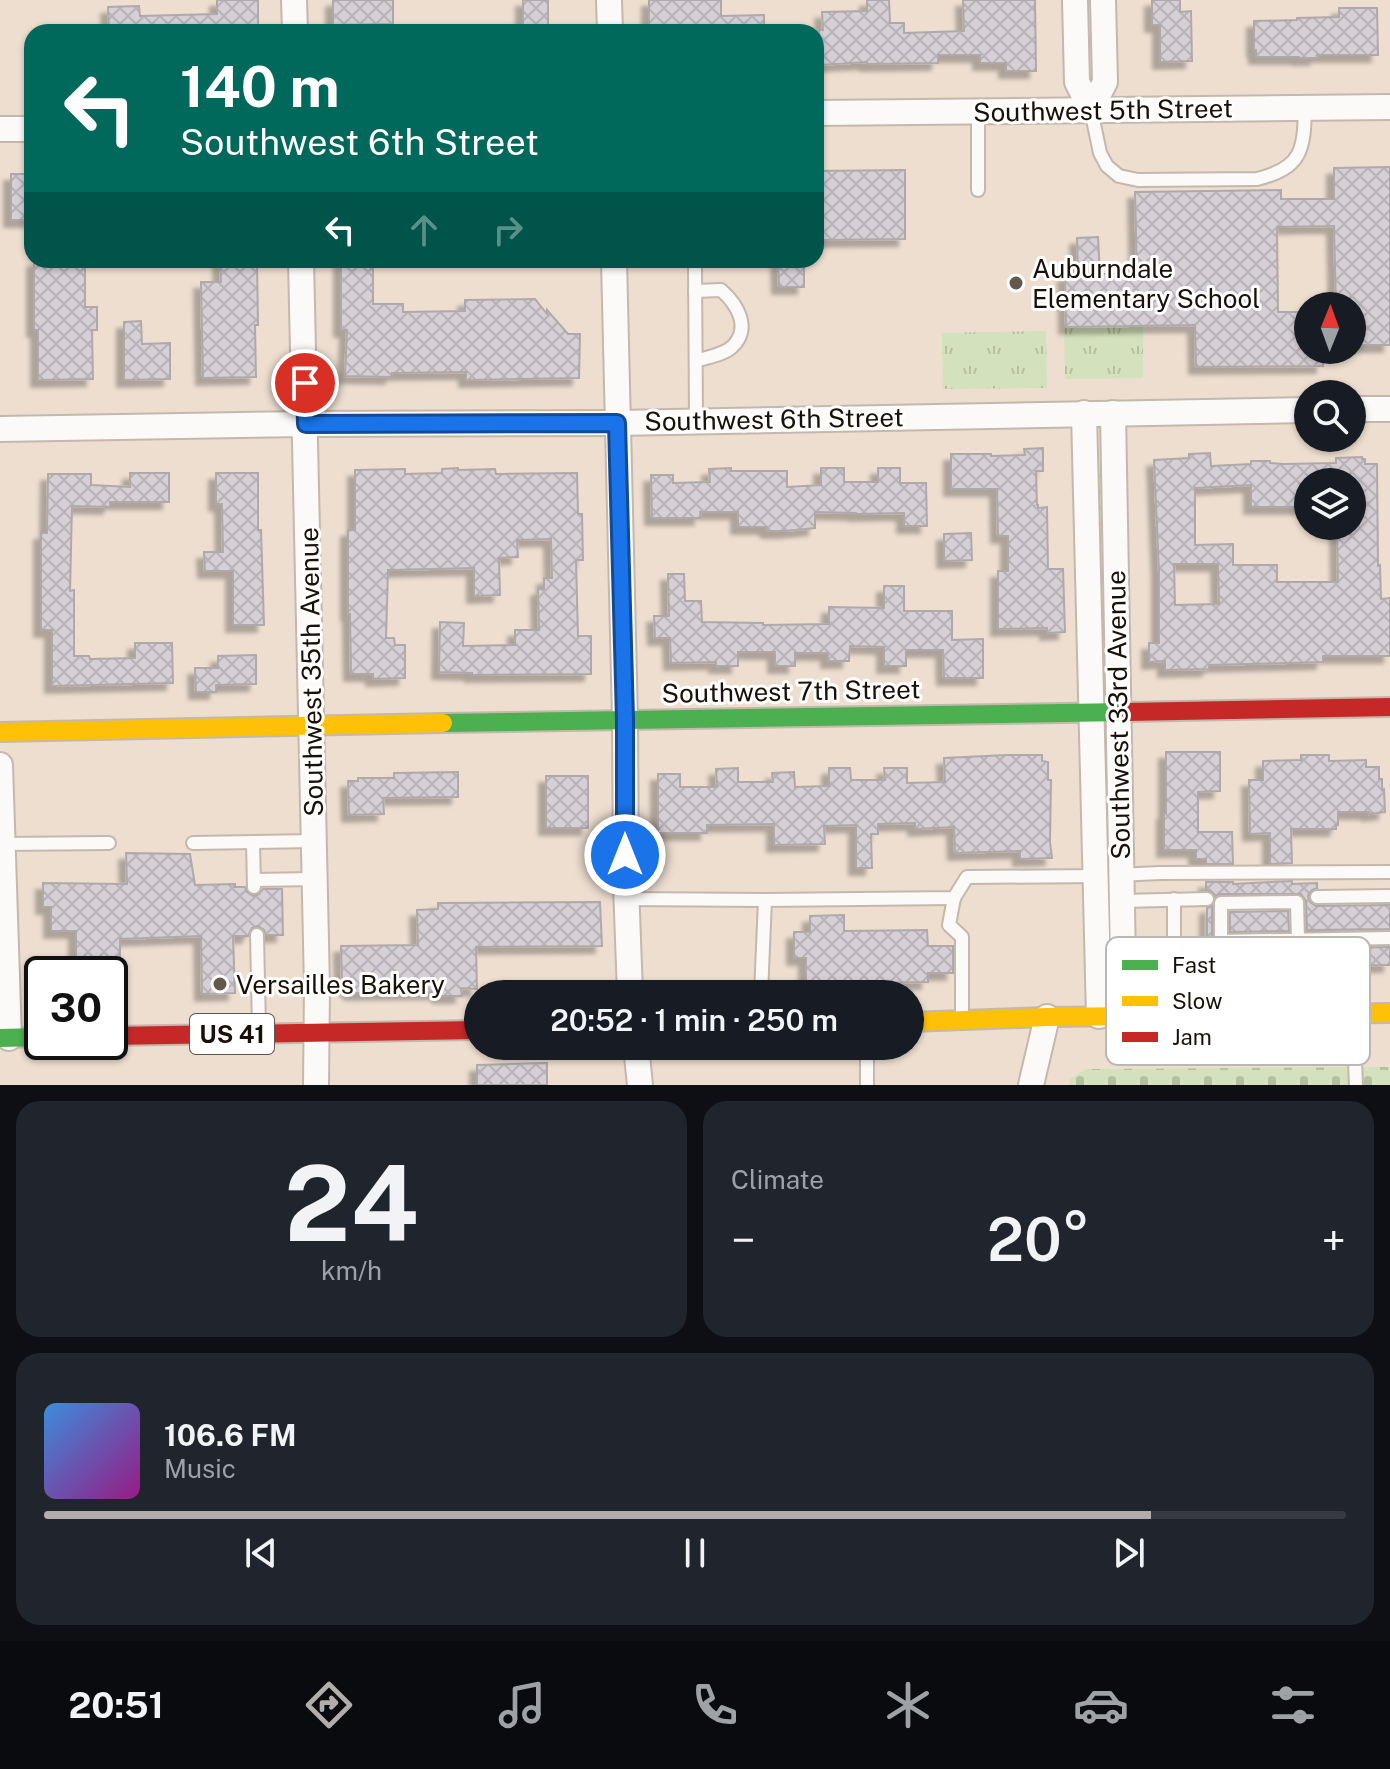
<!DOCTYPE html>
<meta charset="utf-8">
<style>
:root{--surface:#171b24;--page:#20242c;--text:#f1f3f6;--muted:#9ea1a6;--line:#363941;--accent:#b2adaa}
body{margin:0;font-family:"Public Sans",sans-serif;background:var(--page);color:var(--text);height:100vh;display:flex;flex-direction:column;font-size:30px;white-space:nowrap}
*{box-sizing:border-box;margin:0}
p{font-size:26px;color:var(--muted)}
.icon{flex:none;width:44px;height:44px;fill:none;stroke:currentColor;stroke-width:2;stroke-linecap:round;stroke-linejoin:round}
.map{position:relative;height:1085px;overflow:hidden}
.details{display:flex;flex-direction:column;gap:16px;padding:16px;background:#0d0f14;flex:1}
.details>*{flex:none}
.guide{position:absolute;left:24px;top:24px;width:800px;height:244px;border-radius:24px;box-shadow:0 2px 6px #0004;background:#00695c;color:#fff;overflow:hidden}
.needle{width:52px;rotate:1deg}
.controls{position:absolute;left:1294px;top:292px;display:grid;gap:16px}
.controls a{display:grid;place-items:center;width:72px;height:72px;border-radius:50%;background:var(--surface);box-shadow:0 2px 6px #0004;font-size:40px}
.speed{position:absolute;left:24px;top:956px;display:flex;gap:16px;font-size:40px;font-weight:700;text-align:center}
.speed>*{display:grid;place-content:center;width:104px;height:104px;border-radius:50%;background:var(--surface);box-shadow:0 2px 6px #0004;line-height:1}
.speed .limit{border:4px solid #111;border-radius:12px;background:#fff;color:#111}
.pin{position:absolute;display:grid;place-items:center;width:68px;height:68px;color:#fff;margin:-34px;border:4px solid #fff;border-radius:50%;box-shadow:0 2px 8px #0007}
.me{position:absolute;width:88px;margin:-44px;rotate:0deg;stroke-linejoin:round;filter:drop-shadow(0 0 6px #0008)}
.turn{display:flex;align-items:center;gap:28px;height:168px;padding:0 24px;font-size:36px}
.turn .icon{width:104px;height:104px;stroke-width:2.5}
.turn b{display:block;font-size:56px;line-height:68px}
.lanes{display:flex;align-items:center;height:76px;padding:0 24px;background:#0003;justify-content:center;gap:40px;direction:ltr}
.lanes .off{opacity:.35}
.big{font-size:60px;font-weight:600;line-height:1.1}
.details .card{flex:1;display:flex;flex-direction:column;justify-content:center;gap:12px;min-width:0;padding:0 28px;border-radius:24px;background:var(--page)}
.details .dial{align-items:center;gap:0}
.dial b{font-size:104px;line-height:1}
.song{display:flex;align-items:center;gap:24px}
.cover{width:96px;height:96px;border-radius:12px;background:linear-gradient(135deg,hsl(210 70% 55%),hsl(310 70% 35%))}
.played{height:8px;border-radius:4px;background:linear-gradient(90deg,var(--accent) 85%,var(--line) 85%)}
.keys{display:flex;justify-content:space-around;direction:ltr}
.heat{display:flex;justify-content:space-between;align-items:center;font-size:44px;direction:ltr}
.details .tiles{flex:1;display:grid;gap:16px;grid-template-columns:1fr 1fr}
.card:last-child{grid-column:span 2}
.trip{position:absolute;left:464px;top:980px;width:460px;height:80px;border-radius:40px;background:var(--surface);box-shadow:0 2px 6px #0004;font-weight:600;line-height:80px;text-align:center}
.menu{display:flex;height:128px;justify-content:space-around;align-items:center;background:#090b0e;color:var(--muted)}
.menu .icon{width:56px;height:56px}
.menu .selected{color:var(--accent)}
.menu b{font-size:36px;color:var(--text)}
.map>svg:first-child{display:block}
.grass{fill:url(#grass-dots)}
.cemetery{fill:url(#cemetery-stones)}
.park{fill:url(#park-tufts)}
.building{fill:url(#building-cross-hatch);stroke:#b0a9a9;stroke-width:2;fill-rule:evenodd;filter:url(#shadow)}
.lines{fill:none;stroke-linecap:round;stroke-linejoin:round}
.lane-casing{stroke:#c4b8ad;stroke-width:16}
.street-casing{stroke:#c4b8ad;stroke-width:28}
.fast-casing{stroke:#c4b8ad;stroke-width:22}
.slow-casing{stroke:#c4b8ad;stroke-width:22}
.jam-casing{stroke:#c4b8ad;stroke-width:22}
.lane{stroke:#fcfaf8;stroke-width:12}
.street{stroke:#fcfaf8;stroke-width:24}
.fast{stroke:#4caf50;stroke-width:18}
.slow{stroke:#ffc107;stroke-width:18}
.jam{stroke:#c62828;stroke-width:18}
.route-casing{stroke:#114b97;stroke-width:20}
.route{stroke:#1a73e8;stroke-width:14}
.poi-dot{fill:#64584d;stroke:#fff;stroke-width:3}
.labels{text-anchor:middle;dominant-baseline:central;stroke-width:6;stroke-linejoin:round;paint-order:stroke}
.shield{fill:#fff;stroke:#5f5851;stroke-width:2}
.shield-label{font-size:24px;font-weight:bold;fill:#1a1007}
.street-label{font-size:26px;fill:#1a1007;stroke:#fff}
.poi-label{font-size:26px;fill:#1a1007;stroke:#fff;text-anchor:start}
.key{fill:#fff;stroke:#bab7b5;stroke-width:2}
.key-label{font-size:22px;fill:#1a1007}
</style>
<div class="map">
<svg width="1390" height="1085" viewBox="0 0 1390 1085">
<defs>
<pattern id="grass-dots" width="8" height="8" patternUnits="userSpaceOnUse" patternTransform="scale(2)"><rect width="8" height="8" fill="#d3e1bc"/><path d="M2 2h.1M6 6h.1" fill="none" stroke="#b5c0a0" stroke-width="1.8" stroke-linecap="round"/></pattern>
<pattern id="cemetery-stones" width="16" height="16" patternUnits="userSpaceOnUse" patternTransform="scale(2)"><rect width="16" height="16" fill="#d3e1bc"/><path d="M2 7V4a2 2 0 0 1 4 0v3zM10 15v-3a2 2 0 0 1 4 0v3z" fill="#b5c0a0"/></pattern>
<pattern id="park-tufts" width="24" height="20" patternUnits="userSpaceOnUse" patternTransform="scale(2)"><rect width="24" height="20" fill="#d3e1bc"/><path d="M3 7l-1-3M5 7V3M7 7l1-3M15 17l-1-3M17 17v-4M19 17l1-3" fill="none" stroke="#b5c0a0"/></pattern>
<pattern id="building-cross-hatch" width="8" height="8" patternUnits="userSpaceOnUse" patternTransform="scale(2)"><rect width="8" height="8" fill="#d6d0d6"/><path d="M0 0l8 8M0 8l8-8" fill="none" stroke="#b7b2b6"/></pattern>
<filter id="shadow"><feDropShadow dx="-7" dy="7" stdDeviation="2" flood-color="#0004"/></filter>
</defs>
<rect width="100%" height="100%" fill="#edded0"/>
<path class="grass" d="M1099 469H1103L1106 662H1102L1096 473Z"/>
<path class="cemetery" d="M1390 1067V1085H1069L1070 1079 1086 1069Z"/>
<g class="park">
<path d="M1064 327H1143V378L1065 379Z"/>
<path d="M1046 331 1047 388 943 389 942 333Z"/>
</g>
<g class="building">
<path d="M217 0H258V32H109L108 7 139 6 140 16 217 14Z"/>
<path d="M333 0H393V24L333 25Z"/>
<rect x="523" y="0" width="25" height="32"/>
<path d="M649 0H721V16L764 15V32H649Z"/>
<path d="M867 0H889L890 23H904V33L964 31 963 0H1035L1036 71H1006V63H980V55H938V63L867 64V62L820 65 819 30H823L822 12 867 11Z"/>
<path d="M1152 0H1180V12L1191 11 1192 61 1160 62V25H1152Z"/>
<path d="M1339 8H1377L1378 55H1317L1316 58H1299V57H1256V50H1254V21L1297 20V18L1339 17Z"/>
<path d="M1390 167V345H1352V306H1336L1334 226 1277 227 1278 312H1308V350H1323V366L1196 367 1195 325 1066 327 1065 275 1078 274 1077 238 1098 237 1100 274H1137L1135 192 1281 190V199H1334V168Z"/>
<path d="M905 170V239L816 240V171Z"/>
<rect x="11" y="174" width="21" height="46"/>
<path d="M34 260H85V307H97V330H92L93 379 38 380V330H34Z"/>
<path d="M220 260H257L258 325H255L256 377 203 378 201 282H221Z"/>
<path d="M341 260H373V304H403V312L465 311V300L535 299 547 314V310L568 334H580L579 378 466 380V372L392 373V377L345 376 347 330H341Z"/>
<path d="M778 260H804V287H779Z"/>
<path d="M141 321 142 344 170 343V379L124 380V322Z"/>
<path d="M1043 448V471H1036L1037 505H1038V508L1047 507 1048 569H1063L1065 632 1047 633V628L998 629V571H1008V536H998L997 489H951V454H991V456L1025 455 1024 449Z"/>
<path d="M1210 453 1211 466 1251 464V461H1270V463L1284 464 1336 463V458L1362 457V459H1365V464H1377L1378 566 1380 565 1381 599 1390 598V656H1323V662L1209 665V669L1165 670V661L1149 662V643H1159V572L1154 460 1189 458V454ZM1308 482H1352V526H1337L1338 582H1277V565H1233V544L1195 545V488L1251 485V507H1308ZM1174 564H1218L1219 604 1175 605Z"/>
<path d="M458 468V470L495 469 496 474 577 473 578 514H582L583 560H576L578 636H591V674L472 675V673L439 672 440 622 464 623 463 646 515 645V630H539L538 589H544V578H552L551 539 517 540 518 557 499 558 500 595 474 596V568L388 570 386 638H394L395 645H405V678L373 679V674H351L350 614H348V530H355V470L405 469V474L442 473V469Z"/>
<path d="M731 468V471H787V487L821 485V468H844V482H878V468H900V483H926L927 526H904V513L856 514V513L815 512V528L785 531H768L767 527H738V512H700L701 518H652L651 475H673V483L710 482 709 469Z"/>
<path d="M130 473H169V502H110V507L72 506 70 591 74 590V656H89L90 659 135 658V643H172L173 683 52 686V630H41V533H47L48 474H91V485L130 487Z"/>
<path d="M216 473H258V530H261L264 625H233V571H205L204 552H223L222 504H216Z"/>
<path d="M971 533 972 560 944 561V534Z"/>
<path d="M668 574H684L685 601H701L702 622 763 623V625L829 624V607L884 608V586H904V611H952V640L983 639V678H944L943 650H906V666H884V647L850 646 849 661H828V653H795V666H775V652H738V666H716V662L671 663 670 638H655L654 616H669Z"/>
<path d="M256 655V684L216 685V692H196L195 668H218V656Z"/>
<path d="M1166 752H1220V791L1198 792V832H1232L1233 864H1206V859H1196V850H1164V813H1166Z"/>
<path d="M1007 755H1042V761L1048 762V780H1051L1050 842 1052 858 1020 859V851L955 853 954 827 915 829V823L878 824V834H871L872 868H856V825L824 826 825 844 774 845V824L707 825V833H658V774H680V787H717L716 769 738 768V782H773L772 773 794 772 795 787 829 786V768H850L851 780H885L884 768H907V783L945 782 944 758Z"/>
<path d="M1301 755H1329V761L1366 760V767H1379V779H1382V790L1384 789 1385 812 1369 814V812H1338V825H1336V829H1291L1292 863 1270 864V833L1250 834 1249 780H1263V761L1301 760Z"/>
<path d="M458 772V797L383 798 384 814 349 815 348 781H358V778H394V773Z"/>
<rect x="546" y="776" width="42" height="52"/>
<path d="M126 853 190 854 195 885 235 884V887H245L247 892 253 896 259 894 263 889H282L283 935H266L264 930 258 926 252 928 248 936H233L235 993 202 994 201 936 120 939V974H76V931H51V907H43V883L127 884Z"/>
<path d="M1292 881V884L1317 883V888L1312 890 1308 896 1310 902 1316 906 1390 905V929L1307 930 1306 901 1301 894H1221L1215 896 1212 892 1206 890V882H1233V884Z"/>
<path d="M600 902 602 946 476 947 477 989 461 988 462 996H439V992L352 993 342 982 341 946 418 945 417 910 438 909V903Z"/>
<path d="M1212 906V941L1217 949 1390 947V965L1207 967V908Z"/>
<path d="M1288 911 1289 931 1230 932V912Z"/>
<path d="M844 915V931L927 930 928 946H953V973H928V982L806 984V958H794V932H810V916Z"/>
<path d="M547 1063V1085H477V1065Z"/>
</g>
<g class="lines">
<defs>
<g id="lane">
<path d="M1091 110 1100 153 1107 166 1119 176 1138 180 1257 179C1302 168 1304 150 1305 108"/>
<path d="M978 111V190"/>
<path d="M695 268 696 420"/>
<path d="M695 291 721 290C737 304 752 328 732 347 723 355 707 357 696 361"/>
<path d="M253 842 254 887"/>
<path d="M193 843 314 841"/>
<path d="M2 844 109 843"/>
<path d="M1117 875 1160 873 1390 872"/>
<path d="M254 880 315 879"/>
<path d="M1317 897 1390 896"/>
<path d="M954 898 949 925 962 937V1017"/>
<path d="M626 899 765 900 954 898 967 877 1099 876"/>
<path d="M1174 899V986"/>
<path d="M1122 901 1207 899"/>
<path d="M257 935 259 1028"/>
<path d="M1298 940 1297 902 1221 903V941L1390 938"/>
<path d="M761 994 765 900"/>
<path d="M1353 1016 1356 1085"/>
<path d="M867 1085V1046"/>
</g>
<g id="street">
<path d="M294 0 295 32"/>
<path d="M609 0 610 32"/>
<path d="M1075 0 1077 82 1091 110"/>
<path d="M1091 110 1105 82 1103 0"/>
<path d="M816 113 1390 107"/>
<path d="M0 129H32"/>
<path d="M301 260 317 987 316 1085"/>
<path d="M614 260 625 719 626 885 630 994"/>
<path d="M1352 409H1390"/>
<path d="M1084 413 1099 1016"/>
<path d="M1113 413 1124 1016"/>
<path d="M0 429 306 424 617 423 1308 410"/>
<path d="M0 765 9 1038"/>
<path d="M636 1046 640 1085"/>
<path d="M1031 1085 1047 1017"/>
</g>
<g id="fast">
<path d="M443 723 1126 712"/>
<path d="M0 1038 42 1037"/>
</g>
<g id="slow">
<path d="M0 732 443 723"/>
<path d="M910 1022 1047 1017 1390 1013"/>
</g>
<g id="jam">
<path d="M1126 712 1390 707"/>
<path d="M110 1036 478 1030"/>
</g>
</defs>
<use href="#lane" class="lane-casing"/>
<use href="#street" class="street-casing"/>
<use href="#fast" class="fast-casing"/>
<use href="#slow" class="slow-casing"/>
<use href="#jam" class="jam-casing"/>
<use href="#lane" class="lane"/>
<use href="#street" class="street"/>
<use href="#fast" class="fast"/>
<use href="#slow" class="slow"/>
<use href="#jam" class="jam"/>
</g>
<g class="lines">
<defs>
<path id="route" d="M305 383 306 424 617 423 625 719V855"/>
</defs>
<use href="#route" class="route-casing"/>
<use href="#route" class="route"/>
</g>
<g class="poi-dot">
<circle cx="1016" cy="283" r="8"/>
<circle cx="220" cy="984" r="8"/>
</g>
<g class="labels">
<rect class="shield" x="190" y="1014" width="84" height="40" rx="6"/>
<g class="shield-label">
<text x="232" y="1034">US 41</text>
</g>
<g class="street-label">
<text transform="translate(1103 110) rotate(-1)">Southwest 5th Street</text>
<text transform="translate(774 419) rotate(-1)">Southwest 6th Street</text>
<text transform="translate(311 672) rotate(-91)">Southwest 35th Avenue</text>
<text transform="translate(791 691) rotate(-1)">Southwest 7th Street</text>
<text transform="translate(1118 715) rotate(-91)">Southwest 33rd Avenue</text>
</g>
<g class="poi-label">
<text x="1032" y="268">Auburndale<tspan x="1032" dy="30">Elementary School</tspan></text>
<text x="236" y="984">Versailles Bakery</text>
</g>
</g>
<rect x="1106" y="937" width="264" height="128" rx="12" class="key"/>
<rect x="1122" y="960" width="36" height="10" fill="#4caf50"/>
<rect x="1122" y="996" width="36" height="10" fill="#ffc107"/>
<rect x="1122" y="1032" width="36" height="10" fill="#c62828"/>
<g class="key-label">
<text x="1172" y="973">Fast</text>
<text x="1172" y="1009">Slow</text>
<text x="1172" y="1045">Jam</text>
</g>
</svg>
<div class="controls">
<a><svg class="needle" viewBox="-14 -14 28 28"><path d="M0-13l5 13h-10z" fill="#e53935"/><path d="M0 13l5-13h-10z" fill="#9ea1a6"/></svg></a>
<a><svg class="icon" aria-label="search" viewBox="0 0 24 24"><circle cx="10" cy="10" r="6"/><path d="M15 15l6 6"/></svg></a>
<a><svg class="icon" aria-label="layers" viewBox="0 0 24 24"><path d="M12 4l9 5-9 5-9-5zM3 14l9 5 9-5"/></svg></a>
</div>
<div class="speed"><div class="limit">30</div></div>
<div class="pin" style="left:305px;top:383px;background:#d93025"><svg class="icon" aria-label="arrive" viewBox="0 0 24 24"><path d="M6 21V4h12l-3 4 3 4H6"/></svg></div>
<svg class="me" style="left:625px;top:855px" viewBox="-20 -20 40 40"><circle r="17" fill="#1a73e8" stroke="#fff" stroke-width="3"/><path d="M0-11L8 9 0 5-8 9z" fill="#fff"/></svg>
<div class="trip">20:52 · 1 min · 250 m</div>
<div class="guide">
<div class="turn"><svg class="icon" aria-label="left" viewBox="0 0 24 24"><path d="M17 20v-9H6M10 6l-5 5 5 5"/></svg><div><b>140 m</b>Southwest 6th Street</div></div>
<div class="lanes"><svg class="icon" aria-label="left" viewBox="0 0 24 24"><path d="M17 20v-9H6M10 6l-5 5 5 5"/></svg><svg class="icon off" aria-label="ahead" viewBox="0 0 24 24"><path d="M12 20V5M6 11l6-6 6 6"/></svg><svg class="icon off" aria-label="right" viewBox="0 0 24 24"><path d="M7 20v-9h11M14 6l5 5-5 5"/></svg></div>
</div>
</div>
<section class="details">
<div class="tiles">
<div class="card dial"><b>24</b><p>km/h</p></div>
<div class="card"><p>Climate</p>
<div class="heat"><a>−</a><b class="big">20°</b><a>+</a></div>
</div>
<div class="card">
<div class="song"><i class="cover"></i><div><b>106.6 FM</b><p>Music</p></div></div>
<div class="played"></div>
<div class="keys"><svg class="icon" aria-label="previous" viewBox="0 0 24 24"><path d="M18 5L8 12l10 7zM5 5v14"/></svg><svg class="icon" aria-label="pause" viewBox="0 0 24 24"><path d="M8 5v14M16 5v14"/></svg><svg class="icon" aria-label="next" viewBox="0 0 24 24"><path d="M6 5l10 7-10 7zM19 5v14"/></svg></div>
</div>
</div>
</section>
<nav class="menu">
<b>20:51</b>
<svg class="icon selected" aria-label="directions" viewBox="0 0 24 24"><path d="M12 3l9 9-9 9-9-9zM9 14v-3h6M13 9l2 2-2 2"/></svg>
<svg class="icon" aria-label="music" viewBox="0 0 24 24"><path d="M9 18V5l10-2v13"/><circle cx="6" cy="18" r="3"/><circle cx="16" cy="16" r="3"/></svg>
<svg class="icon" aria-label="phone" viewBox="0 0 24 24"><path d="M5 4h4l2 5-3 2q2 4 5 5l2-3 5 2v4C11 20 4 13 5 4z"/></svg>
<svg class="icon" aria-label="climate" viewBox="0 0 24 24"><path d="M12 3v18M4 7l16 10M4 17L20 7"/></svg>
<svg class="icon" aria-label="car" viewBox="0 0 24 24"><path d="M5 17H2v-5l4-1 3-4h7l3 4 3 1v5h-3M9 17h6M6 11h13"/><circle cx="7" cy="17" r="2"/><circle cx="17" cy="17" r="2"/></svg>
<svg class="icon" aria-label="filters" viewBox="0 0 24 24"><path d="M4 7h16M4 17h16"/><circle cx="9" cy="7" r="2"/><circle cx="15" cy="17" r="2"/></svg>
</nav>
